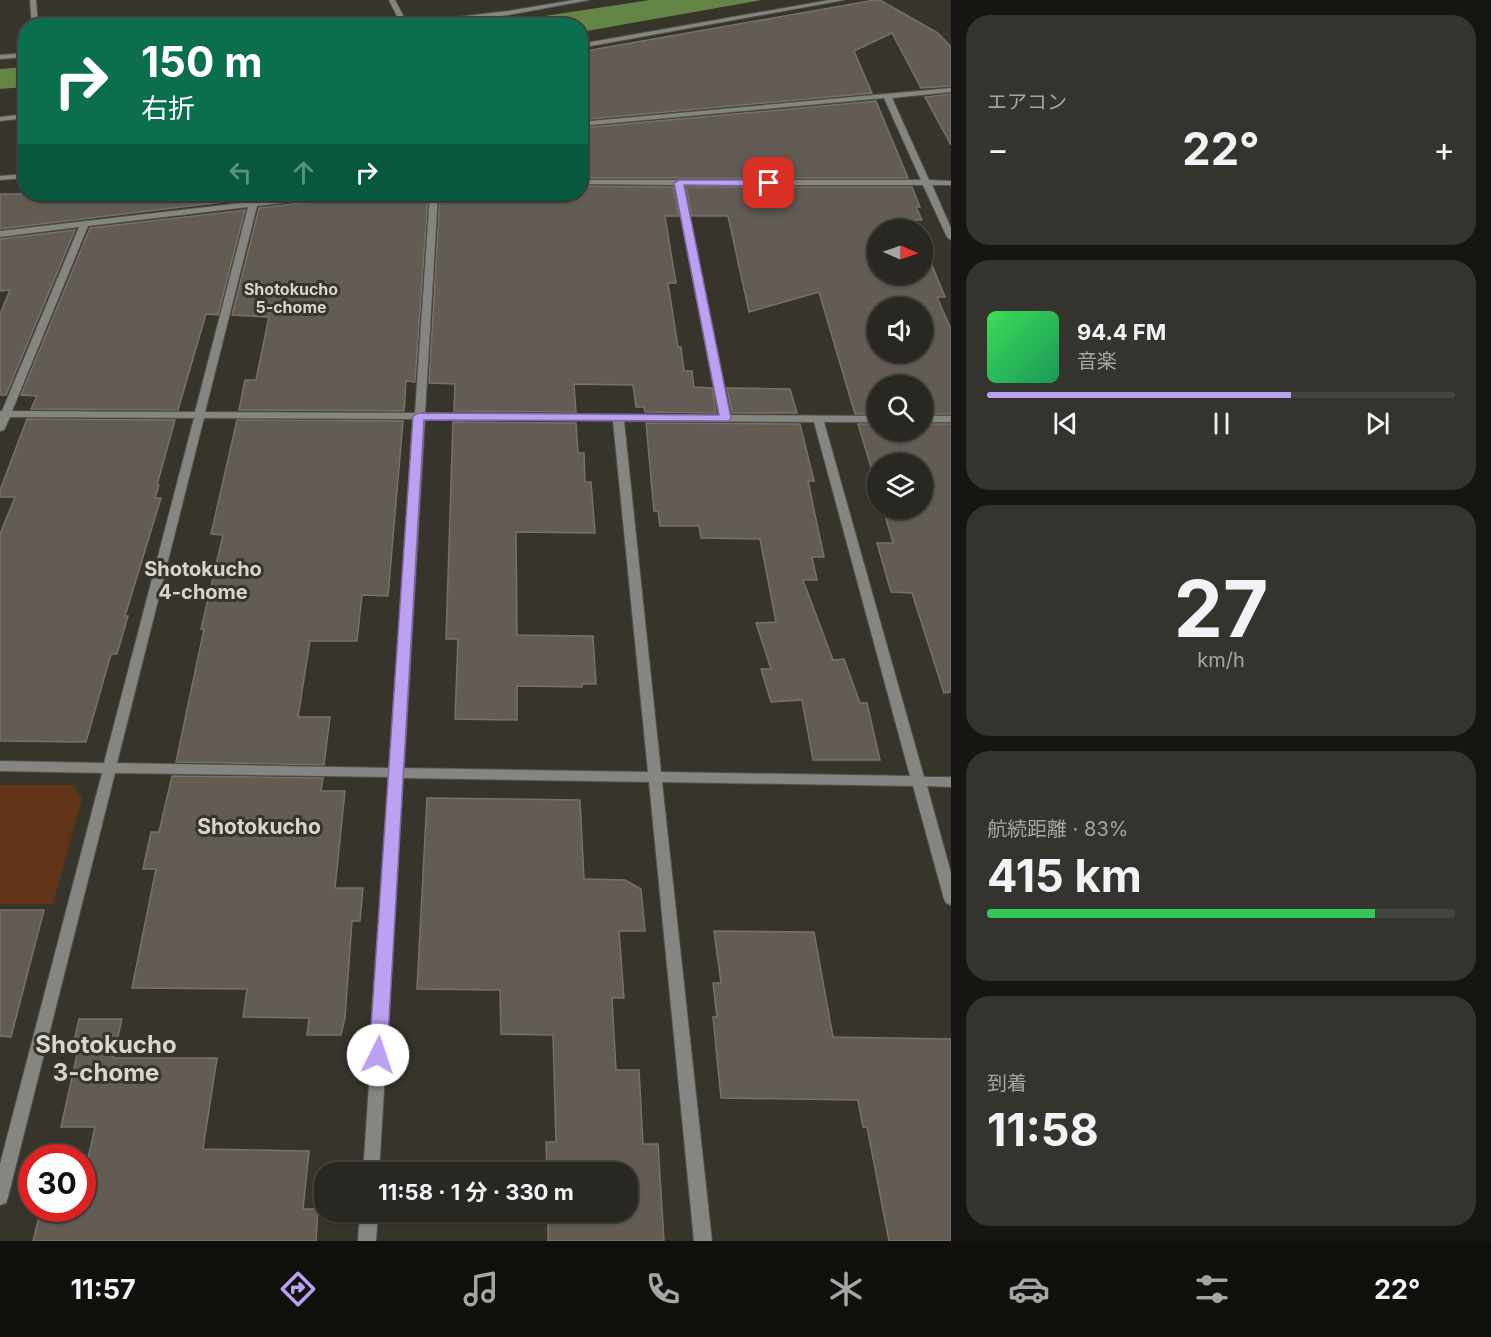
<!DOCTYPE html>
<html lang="ja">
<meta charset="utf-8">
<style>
:root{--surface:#292721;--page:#35332e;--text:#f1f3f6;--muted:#a5a5a5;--line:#45443f;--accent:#bca0f2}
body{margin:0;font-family:Inter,"Noto Sans JP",sans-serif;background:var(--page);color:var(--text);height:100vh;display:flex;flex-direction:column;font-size:22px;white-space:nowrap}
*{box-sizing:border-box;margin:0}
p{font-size:20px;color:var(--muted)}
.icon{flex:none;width:33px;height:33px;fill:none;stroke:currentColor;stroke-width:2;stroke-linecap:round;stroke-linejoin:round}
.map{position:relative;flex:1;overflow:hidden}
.side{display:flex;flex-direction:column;gap:15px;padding:15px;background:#171512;width:540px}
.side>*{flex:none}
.hud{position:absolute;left:18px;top:18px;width:570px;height:183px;border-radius:24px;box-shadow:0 2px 4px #0004,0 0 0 2px var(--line);background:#0b6e4f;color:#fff;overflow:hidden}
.needle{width:39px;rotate:92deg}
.tools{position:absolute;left:867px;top:219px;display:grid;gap:12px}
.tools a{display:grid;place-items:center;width:66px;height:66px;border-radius:50%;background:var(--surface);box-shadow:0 2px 4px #0004,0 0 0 2px var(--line);font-size:30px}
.speed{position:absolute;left:18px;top:1144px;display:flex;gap:12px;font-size:30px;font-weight:700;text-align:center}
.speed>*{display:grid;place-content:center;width:78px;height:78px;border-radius:50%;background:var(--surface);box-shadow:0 2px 4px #0004,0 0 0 2px var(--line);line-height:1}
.speed .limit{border:9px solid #d22;background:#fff;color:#111}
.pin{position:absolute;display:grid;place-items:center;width:51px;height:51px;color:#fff;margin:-26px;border-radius:12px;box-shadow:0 3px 9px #0006}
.me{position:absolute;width:66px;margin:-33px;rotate:4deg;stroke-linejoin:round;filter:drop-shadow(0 0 4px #0008)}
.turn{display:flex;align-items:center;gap:21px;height:126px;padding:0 24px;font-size:27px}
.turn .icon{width:78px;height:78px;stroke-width:2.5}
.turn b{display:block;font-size:42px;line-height:51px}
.lanes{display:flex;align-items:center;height:57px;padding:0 24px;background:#0003;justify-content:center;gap:30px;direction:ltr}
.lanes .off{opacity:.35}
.big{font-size:45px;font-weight:700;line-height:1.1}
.side .widget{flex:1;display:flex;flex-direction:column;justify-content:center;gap:9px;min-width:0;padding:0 21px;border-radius:24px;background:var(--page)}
.side .dial{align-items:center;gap:0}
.dial b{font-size:78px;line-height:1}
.song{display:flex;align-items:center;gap:18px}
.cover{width:72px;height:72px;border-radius:9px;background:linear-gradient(135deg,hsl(130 70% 55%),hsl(150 70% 35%))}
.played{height:6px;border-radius:3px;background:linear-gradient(90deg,var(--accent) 65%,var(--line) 65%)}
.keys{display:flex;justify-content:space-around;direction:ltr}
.heat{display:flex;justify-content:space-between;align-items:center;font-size:33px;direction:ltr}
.charge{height:9px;border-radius:4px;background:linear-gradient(90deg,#34c759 83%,var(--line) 0)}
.trip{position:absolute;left:314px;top:1162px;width:324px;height:60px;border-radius:24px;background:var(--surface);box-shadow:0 2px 4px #0004,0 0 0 2px var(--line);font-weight:700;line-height:60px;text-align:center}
.dock{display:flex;height:96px;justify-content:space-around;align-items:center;background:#10100d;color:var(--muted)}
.dock .icon{width:42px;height:42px}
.dock .on{color:var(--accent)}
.dock b{font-size:27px;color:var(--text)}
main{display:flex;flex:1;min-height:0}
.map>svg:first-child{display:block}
.green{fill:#603417}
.water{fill:#638545}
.building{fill:#625c55;stroke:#777169;stroke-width:1.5;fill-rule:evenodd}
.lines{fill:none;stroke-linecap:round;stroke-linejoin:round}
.minor-casing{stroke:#54514a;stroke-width:2}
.minor{fill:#858581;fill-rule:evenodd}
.route{fill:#bca0f2;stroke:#7a689d;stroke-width:1.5}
.labels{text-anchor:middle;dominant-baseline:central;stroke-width:6;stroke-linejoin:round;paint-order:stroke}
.far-neighbourhood-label{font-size:16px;font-weight:bold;fill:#d6d5d0;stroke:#37342c}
.neighbourhood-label{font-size:20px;font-weight:bold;fill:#d6d5d0;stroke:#37342c}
.quarter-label{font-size:21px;font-weight:bold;fill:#d6d5d0;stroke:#37342c}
.near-neighbourhood-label{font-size:24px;font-weight:bold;fill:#d6d5d0;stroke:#37342c}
</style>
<main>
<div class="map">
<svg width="951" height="1241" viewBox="0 0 951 1241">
<rect width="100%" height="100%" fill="#37342c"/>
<path class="green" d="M0 785H73L82 799 53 904H0Z"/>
<g class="water">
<path d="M650 0H762L581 32 580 26 485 25Z"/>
<path d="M25 67V87L0 89V69Z"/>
</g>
<g class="building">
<path d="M875 0H880L938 33 951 47V86L921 88 892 33 854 51 872 93 580 120V52Z"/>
<path d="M951 94V145L925 97Z"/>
<path d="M876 101 908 178H580V128Z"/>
<path d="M580 186 673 187 679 216H665L676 283H668L678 347H681L684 371H692L694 387 712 388 716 413 645 412 644 407H636L633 385 574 384 576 412 454 411 455 384 429 383 440 196H457V194H580Z"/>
<path d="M686 187H912L920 207H916L922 220H915L919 230H878V274H922V241L945 297H937L951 329V414H922V386H878V414H855L819 292 749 312 728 216H692ZM878 308H922V352H878Z"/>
<path d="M0 194H234L224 199H248L0 229Z"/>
<path d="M384 196H428L415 382 406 381 404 411 239 410 245 380H256L269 317 232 315 259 208 328 200H383Z"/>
<path d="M245 210 218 315 206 314 178 410 31 409 37 396 21 395 90 228Z"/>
<path d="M75 230 6 395H0V314L10 290 0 291V239Z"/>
<path d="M727 388 790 389 797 413H732Z"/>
<path d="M27 419 175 420 157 485H159L155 498H161L125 616H128L117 654H111L86 742 0 741V534L15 497H0V490Z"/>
<path d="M237 420 403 421 388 596 362 595 357 641H310L298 717H330L324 765 176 762 204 629H201L223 535 211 534Z"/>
<path d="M453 422 576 423 578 453H584L585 482H591L595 533 516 532 517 635 593 636 596 684H582V687L517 686V720L455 719 458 639H446Z"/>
<path d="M646 423 800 424 814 481H808L824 557H812L817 580H803L833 660 844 659 860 703H867L880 760H813L802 700 771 702 761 669H771L756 623 776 622 760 539 701 538 699 526H660L658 511H654Z"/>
<path d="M858 424H878V430H922V424H951V692L944 693 912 593 891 592 877 543H893L883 508H922V464H878V490Z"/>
<path d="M172 776 323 778 321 791H345L335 888H363L360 921H352L345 1018 341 1035H307L309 1018 243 1017 247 989 132 988 156 869H143L151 832H159Z"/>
<path d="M427 798 580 800 584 879 625 880 641 889 645 931H619L624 998H612L616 1070H639L643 1144H658L664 1241H548V1212H627V1173H547L546 1142H556L553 1035 501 1034 500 990 417 989Z"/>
<path d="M0 910H44L11 1037 0 1036Z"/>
<path d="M714 931 814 932 833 1037 951 1039V1241H889L867 1127H863L858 1100 721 1098 713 1017H717L713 983H721Z"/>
<path d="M79 1019H122L113 1058H217L203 1149 309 1151 303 1209H318L316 1241H33L41 1209H82V1185L95 1127H61L78 1050H72Z"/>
</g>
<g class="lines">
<defs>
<g id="minor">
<path d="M30 0H36L38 26H32Z"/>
<path d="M389 0H395L407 23 508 11 574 0H589L508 15 418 26H398L401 24Z"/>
<path d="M830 0H844L580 48V44Z"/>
<path d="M26 53V57L0 59V55Z"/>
<path d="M951 88V92L892 98 929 180 951 181V185H932L951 228V240L947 237 923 185H683L730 415 878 416V422H824L924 777H951V787L927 786 951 873V905L946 903 944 899 913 786 662 782 712 1241H694L649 782 403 778 379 1173H363L390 777 115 773 8 1197 6 1203 0 1205V1164L102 773 0 771V761L104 763 194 418 10 417 4 430 0 431V411H2L79 227 0 237V231L250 202 252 194H260L258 201 322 194H343L339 196 257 206 205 412 415 413 430 194H438L425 413 719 415 675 185 580 184V180H921L884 98 580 126V122ZM248 207 195 412 12 411 88 226ZM204 418 414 419 390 768 117 763ZM425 419 613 421 648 772 404 768ZM624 421 814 422 910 776 661 772Z"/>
<path d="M26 114V118L0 121V117Z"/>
<path d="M26 174V178L0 180V176Z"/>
<rect x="922" y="416" width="29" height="6"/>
<path d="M360 1212H378L376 1241H358Z"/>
</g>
</defs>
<use href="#minor" class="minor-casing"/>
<use href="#minor" class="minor"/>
</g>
<path class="route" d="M679 180H769L773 183 769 186 684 185 731 418 729 421 424 420 387 1055 385 1061 378 1063 372 1061 369 1055 413 416 418 413 719 415 674 183Z"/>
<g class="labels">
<g class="far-neighbourhood-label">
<text x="291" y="289">Shotokucho<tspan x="291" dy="18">5-chome</tspan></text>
</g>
<g class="neighbourhood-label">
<text x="203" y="569">Shotokucho<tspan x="203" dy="23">4-chome</tspan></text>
</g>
<g class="quarter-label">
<text x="259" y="826">Shotokucho</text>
</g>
<g class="near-neighbourhood-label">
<text x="106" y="1044">Shotokucho<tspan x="106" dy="28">3-chome</tspan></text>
</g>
</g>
</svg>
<div class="tools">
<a><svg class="needle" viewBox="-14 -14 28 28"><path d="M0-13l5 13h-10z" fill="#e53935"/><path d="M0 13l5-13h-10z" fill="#a5a5a5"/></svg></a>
<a><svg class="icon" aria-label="sound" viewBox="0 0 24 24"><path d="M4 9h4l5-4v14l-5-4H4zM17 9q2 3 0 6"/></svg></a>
<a><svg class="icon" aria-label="search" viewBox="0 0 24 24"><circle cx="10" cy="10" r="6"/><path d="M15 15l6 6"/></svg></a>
<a><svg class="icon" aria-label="layers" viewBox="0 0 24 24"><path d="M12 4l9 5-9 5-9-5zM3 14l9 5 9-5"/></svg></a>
</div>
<div class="speed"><div class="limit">30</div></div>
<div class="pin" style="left:769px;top:183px;background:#d93025"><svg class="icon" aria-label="arrive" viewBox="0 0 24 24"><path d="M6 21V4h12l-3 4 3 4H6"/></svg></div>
<svg class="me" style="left:378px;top:1055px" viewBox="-20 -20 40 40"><circle r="19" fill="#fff"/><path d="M0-13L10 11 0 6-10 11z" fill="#bca0f2"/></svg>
<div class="trip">11:58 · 1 分 · 330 m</div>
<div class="hud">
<div class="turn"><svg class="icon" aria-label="right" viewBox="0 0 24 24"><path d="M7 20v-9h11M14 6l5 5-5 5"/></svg><div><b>150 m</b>右折</div></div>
<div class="lanes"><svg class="icon off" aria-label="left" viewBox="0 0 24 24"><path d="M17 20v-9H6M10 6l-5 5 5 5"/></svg><svg class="icon off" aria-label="ahead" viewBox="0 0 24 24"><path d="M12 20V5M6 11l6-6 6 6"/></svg><svg class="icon" aria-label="right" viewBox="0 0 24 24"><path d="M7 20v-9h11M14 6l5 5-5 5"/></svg></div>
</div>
</div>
<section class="side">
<div class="widget"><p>エアコン</p>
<div class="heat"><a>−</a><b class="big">22°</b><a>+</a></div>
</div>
<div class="widget">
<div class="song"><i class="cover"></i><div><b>94.4 FM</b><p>音楽</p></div></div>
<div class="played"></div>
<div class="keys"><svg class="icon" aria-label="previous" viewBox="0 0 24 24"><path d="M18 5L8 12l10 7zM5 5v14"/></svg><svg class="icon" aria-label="pause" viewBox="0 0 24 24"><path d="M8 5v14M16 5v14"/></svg><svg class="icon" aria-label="next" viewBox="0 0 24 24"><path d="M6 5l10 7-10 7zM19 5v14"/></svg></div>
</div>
<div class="widget dial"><b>27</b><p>km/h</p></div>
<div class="widget"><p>航続距離 · 83%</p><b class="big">415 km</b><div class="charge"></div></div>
<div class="widget"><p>到着</p><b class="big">11:58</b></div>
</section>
</main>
<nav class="dock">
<b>11:57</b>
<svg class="icon on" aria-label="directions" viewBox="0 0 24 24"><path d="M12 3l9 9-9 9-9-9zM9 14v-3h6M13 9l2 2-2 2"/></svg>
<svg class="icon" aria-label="music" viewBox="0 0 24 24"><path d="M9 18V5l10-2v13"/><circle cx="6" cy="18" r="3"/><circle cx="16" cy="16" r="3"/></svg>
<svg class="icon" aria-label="phone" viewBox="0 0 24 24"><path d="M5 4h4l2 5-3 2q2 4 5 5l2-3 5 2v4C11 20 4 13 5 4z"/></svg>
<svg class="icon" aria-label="climate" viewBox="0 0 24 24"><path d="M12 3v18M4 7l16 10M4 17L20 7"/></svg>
<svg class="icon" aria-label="car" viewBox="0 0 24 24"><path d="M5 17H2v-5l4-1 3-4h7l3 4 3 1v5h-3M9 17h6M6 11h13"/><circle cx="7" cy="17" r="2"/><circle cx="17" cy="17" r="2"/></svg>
<svg class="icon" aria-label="filters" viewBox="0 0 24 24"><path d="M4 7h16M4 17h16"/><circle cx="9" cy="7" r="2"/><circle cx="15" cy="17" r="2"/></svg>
<b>22°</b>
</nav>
